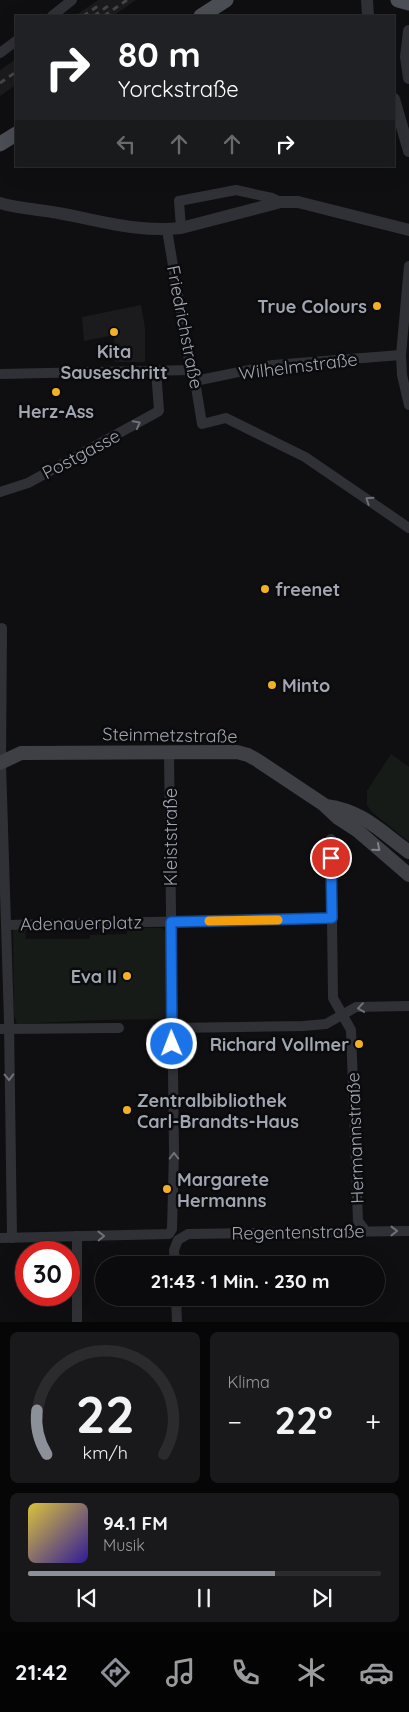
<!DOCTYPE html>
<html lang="de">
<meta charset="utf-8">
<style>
:root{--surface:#0b0b0d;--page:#19191b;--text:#f1f3f6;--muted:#9a9b9d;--line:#2b2b2e;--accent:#8c9099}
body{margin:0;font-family:Quicksand,sans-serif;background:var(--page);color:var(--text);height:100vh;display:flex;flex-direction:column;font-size:19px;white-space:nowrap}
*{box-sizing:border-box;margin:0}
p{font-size:16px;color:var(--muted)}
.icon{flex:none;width:28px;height:28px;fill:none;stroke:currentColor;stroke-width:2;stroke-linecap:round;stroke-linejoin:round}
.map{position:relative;height:1322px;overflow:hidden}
.panel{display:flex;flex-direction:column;gap:10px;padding:10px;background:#060607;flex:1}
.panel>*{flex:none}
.top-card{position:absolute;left:15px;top:15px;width:380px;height:152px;border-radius:0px;box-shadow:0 5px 20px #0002,0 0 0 1px var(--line);background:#202124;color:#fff;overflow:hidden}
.speed{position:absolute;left:15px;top:1241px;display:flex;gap:10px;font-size:25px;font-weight:700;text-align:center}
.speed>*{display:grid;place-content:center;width:65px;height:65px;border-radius:50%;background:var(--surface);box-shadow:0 5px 20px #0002,0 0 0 1px var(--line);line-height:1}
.speed .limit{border:8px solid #d22;background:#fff;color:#111}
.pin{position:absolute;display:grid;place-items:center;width:42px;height:42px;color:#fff;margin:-21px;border:2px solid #fff;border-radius:50%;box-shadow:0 1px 5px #0007}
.me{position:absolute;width:55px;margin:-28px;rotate:359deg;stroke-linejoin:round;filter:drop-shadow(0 0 4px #0008)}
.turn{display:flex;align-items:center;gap:18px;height:105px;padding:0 20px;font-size:22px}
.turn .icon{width:65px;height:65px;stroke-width:2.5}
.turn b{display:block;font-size:35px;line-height:42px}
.lanes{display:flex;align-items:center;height:48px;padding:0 20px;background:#0003;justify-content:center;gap:25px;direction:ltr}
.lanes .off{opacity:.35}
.big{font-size:38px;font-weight:800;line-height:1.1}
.panel .widget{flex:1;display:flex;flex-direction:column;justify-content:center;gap:8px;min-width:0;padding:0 18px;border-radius:8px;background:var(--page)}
.panel .dial{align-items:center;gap:0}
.dial svg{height:130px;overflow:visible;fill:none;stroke:var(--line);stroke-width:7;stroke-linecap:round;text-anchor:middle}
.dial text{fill:var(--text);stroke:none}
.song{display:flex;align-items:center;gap:15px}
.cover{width:60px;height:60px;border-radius:8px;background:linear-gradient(135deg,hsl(50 70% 55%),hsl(250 70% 35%))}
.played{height:5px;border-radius:2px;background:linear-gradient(90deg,var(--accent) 70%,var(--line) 70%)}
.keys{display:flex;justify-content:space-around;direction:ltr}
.heat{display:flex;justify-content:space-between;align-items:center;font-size:28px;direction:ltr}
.panel .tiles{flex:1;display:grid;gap:10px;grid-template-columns:1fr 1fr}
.widget:last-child{grid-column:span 2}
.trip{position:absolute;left:95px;top:1256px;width:290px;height:50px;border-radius:25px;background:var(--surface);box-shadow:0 5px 20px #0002,0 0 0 1px var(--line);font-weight:800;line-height:50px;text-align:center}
.tab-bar{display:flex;height:80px;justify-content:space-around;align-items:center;background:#040405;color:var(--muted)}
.tab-bar .icon{width:35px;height:35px}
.tab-bar .current{color:var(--accent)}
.tab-bar b{font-size:22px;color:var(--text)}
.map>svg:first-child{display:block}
.built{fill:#1b1b1e}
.green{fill:#161b17}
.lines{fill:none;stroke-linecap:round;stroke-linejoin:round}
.minor{stroke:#303136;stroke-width:10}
.tertiary{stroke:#303136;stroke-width:12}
.secondary{stroke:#3e4046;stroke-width:14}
.primary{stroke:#4c4e55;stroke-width:15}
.rail{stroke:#43454b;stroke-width:3;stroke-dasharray:6 5;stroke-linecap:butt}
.oneway{stroke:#6e717a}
.oneway2{stroke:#7e828c}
.route-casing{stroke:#114b97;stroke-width:12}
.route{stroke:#1a73e8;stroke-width:9}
.slow{stroke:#f59e0b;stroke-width:9}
.poi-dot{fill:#f3b025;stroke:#0b0a0c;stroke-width:2}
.labels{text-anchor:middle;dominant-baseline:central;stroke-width:5;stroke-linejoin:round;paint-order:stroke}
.poi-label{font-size:18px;font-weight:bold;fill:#a0a6b2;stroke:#0b0a0c;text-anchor:start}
.street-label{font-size:18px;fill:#a0a6b2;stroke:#0b0a0c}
</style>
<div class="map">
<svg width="409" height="1322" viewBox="0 0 409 1322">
<rect width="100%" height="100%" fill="#0f0f11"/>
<g class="built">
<path d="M98 0H136L113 16H75Z"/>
<path d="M16 59V85L0 96V70Z"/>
<path d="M141 305 145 328V362H115L114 335 84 341 82 317Z"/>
</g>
<g class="green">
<path d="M391 754 409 767V842L371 811 367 805V791Z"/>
<path d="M13 927H25L26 939H90V935L127 934V928H161L164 930 167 936 166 1017 163 1019 99 1020 17 1024 14 1015Z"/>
</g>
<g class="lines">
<g class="minor">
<path d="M52 16 72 0"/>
<path d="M0 53 16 41"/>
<path d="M181 228 179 201 236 190 272 198 281 202"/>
<path d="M167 230 189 360 195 381 202 424 226 418 305 457 409 528"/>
<path d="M409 266 401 355 402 375 409 405"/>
<path d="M0 374 192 370"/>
<path d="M195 381 273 365 401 355"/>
<path d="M0 492 28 483 159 411 156 370"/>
<path d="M2 628 1 763 9 1022 12 1238"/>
<path d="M331 839 333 998 351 1030 358 1221 365 1230"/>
<path d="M6 925 332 918"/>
<path d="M172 1028 303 1026 326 1024 356 1007 409 1006"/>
<path d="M0 1029 119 1028"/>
<path d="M77 1236V1322"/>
<path d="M0 1238 169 1234 172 1229 174 1152 169 753"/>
<path d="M175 1265 174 1250 178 1240 188 1234 409 1231"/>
<path d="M176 1298 177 1322"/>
</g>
<g class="tertiary">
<path d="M367 0 368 16"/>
<path d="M409 31 406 57 409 78"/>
<path d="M394 99 409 151"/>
<path d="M0 203C19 209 39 209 58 213 98 220 139 233 181 228L281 202H298L409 230"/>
</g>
<g class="secondary">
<path d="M0 763 21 753 237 752 248 755 257 760 323 804 338 818 358 831 409 875"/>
<path d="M326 806C363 811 380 831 409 852"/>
</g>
<g class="primary">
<path d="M398 0 409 3"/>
<path d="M201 16 226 0"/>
<path d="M0 144 16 134"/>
</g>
<g class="rail">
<path d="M83 16 98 6"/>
<path d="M94 16 108 6"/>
<path d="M104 16 127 0"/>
<path d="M0 83 16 72"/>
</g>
</g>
<defs><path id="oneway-chevron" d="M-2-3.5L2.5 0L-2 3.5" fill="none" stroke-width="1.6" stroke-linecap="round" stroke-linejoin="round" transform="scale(1.25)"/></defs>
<g class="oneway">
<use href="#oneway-chevron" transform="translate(137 424) rotate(-28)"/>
<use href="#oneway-chevron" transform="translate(369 500) rotate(-146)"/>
<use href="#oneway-chevron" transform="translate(361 1008) rotate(172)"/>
<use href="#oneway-chevron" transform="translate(9 1077) rotate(89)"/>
<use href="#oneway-chevron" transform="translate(174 1156) rotate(-90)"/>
<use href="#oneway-chevron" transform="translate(394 1231)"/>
<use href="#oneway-chevron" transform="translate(101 1236) rotate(-1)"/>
</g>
<use class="oneway2" href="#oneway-chevron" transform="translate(377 848) rotate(40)"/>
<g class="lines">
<defs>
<path id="route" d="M172 1044 171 922 332 918 331 858"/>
</defs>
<use href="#route" class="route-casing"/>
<use href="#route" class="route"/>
<path class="slow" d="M209 921 278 920"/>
</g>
<g class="poi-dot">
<circle cx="377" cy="306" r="5"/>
<circle cx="114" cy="332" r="5"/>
<circle cx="56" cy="392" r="5"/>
<circle cx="265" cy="589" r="5"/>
<circle cx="272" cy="685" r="5"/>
<circle cx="127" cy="976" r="5"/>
<circle cx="359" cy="1044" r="5"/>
<circle cx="127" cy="1110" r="5"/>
<circle cx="167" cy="1189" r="5"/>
</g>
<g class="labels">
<g class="poi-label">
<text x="367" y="306" text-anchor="end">True Colours</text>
<text x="114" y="351" text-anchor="middle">Kita<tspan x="114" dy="21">Sauseschritt</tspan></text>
<text x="56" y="411" text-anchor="middle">Herz-Ass</text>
<text x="275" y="589">freenet</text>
<text x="282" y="685">Minto</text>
<text x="117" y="976" text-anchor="end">Eva II</text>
<text x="349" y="1044" text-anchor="end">Richard Vollmer</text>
<text x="137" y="1100">Zentralbibliothek<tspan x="137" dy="21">Carl-Brandts-Haus</tspan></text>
<text x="177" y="1179">Margarete<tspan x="177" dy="21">Hermanns</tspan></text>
</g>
<g class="street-label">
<text transform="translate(185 327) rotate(79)">Friedrichstraße</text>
<text transform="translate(298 366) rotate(-7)">Wilhelmstraße</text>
<text transform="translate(81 454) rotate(-28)">Postgasse</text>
<text transform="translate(170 735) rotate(1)">Steinmetzstraße</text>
<text transform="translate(170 837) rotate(-90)">Kleiststraße</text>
<text transform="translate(81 923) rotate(-1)">Adenauerplatz</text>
<text transform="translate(355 1138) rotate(-92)">Hermannstraße</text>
<text transform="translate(298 1232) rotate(-1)">Regentenstraße</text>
</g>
</g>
</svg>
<div class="speed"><div class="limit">30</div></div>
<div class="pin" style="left:331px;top:858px;background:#d93025"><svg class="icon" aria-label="arrive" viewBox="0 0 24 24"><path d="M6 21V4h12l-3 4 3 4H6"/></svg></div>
<svg class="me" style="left:172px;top:1044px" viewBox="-20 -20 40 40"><circle r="17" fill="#1a73e8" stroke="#fff" stroke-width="3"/><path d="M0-11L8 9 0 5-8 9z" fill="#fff"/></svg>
<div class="trip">21:43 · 1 Min. · 230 m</div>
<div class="top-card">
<div class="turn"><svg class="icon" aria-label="right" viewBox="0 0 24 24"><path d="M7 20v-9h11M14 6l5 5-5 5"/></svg><div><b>80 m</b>Yorckstraße</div></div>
<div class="lanes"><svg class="icon off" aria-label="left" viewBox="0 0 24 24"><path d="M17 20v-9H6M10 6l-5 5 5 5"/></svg><svg class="icon off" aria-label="ahead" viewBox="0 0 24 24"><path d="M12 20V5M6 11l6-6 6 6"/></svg><svg class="icon off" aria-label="ahead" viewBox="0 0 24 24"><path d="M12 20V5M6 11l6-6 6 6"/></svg><svg class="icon" aria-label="right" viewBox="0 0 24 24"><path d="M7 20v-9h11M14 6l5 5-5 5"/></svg></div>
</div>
</div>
<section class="panel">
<div class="tiles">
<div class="widget dial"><svg viewBox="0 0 100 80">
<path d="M14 69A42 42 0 1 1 86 69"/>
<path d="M14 69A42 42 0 0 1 8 42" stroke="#8c9099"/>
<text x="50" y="56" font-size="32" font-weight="700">22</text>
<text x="50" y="72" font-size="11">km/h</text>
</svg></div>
<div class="widget"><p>Klima</p>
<div class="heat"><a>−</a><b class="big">22°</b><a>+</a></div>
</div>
<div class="widget">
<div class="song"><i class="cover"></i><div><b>94.1 FM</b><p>Musik</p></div></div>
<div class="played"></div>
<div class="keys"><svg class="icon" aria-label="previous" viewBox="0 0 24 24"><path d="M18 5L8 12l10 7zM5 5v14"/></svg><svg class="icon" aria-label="pause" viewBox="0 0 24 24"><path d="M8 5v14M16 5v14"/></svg><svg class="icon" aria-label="next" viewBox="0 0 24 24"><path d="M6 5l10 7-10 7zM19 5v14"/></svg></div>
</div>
</div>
</section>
<nav class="tab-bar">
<b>21:42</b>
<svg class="icon current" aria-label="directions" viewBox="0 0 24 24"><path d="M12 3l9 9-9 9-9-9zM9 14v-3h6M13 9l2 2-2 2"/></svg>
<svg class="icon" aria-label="music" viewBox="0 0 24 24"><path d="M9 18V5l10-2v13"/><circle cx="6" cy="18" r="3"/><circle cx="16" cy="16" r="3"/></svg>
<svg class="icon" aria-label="phone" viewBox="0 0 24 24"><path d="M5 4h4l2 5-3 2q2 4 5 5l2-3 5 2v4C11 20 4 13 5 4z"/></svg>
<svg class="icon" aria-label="climate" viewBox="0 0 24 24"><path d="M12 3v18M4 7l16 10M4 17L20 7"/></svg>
<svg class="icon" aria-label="car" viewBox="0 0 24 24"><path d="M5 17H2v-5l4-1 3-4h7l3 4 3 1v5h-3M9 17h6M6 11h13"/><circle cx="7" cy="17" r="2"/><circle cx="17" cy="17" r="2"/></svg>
</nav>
